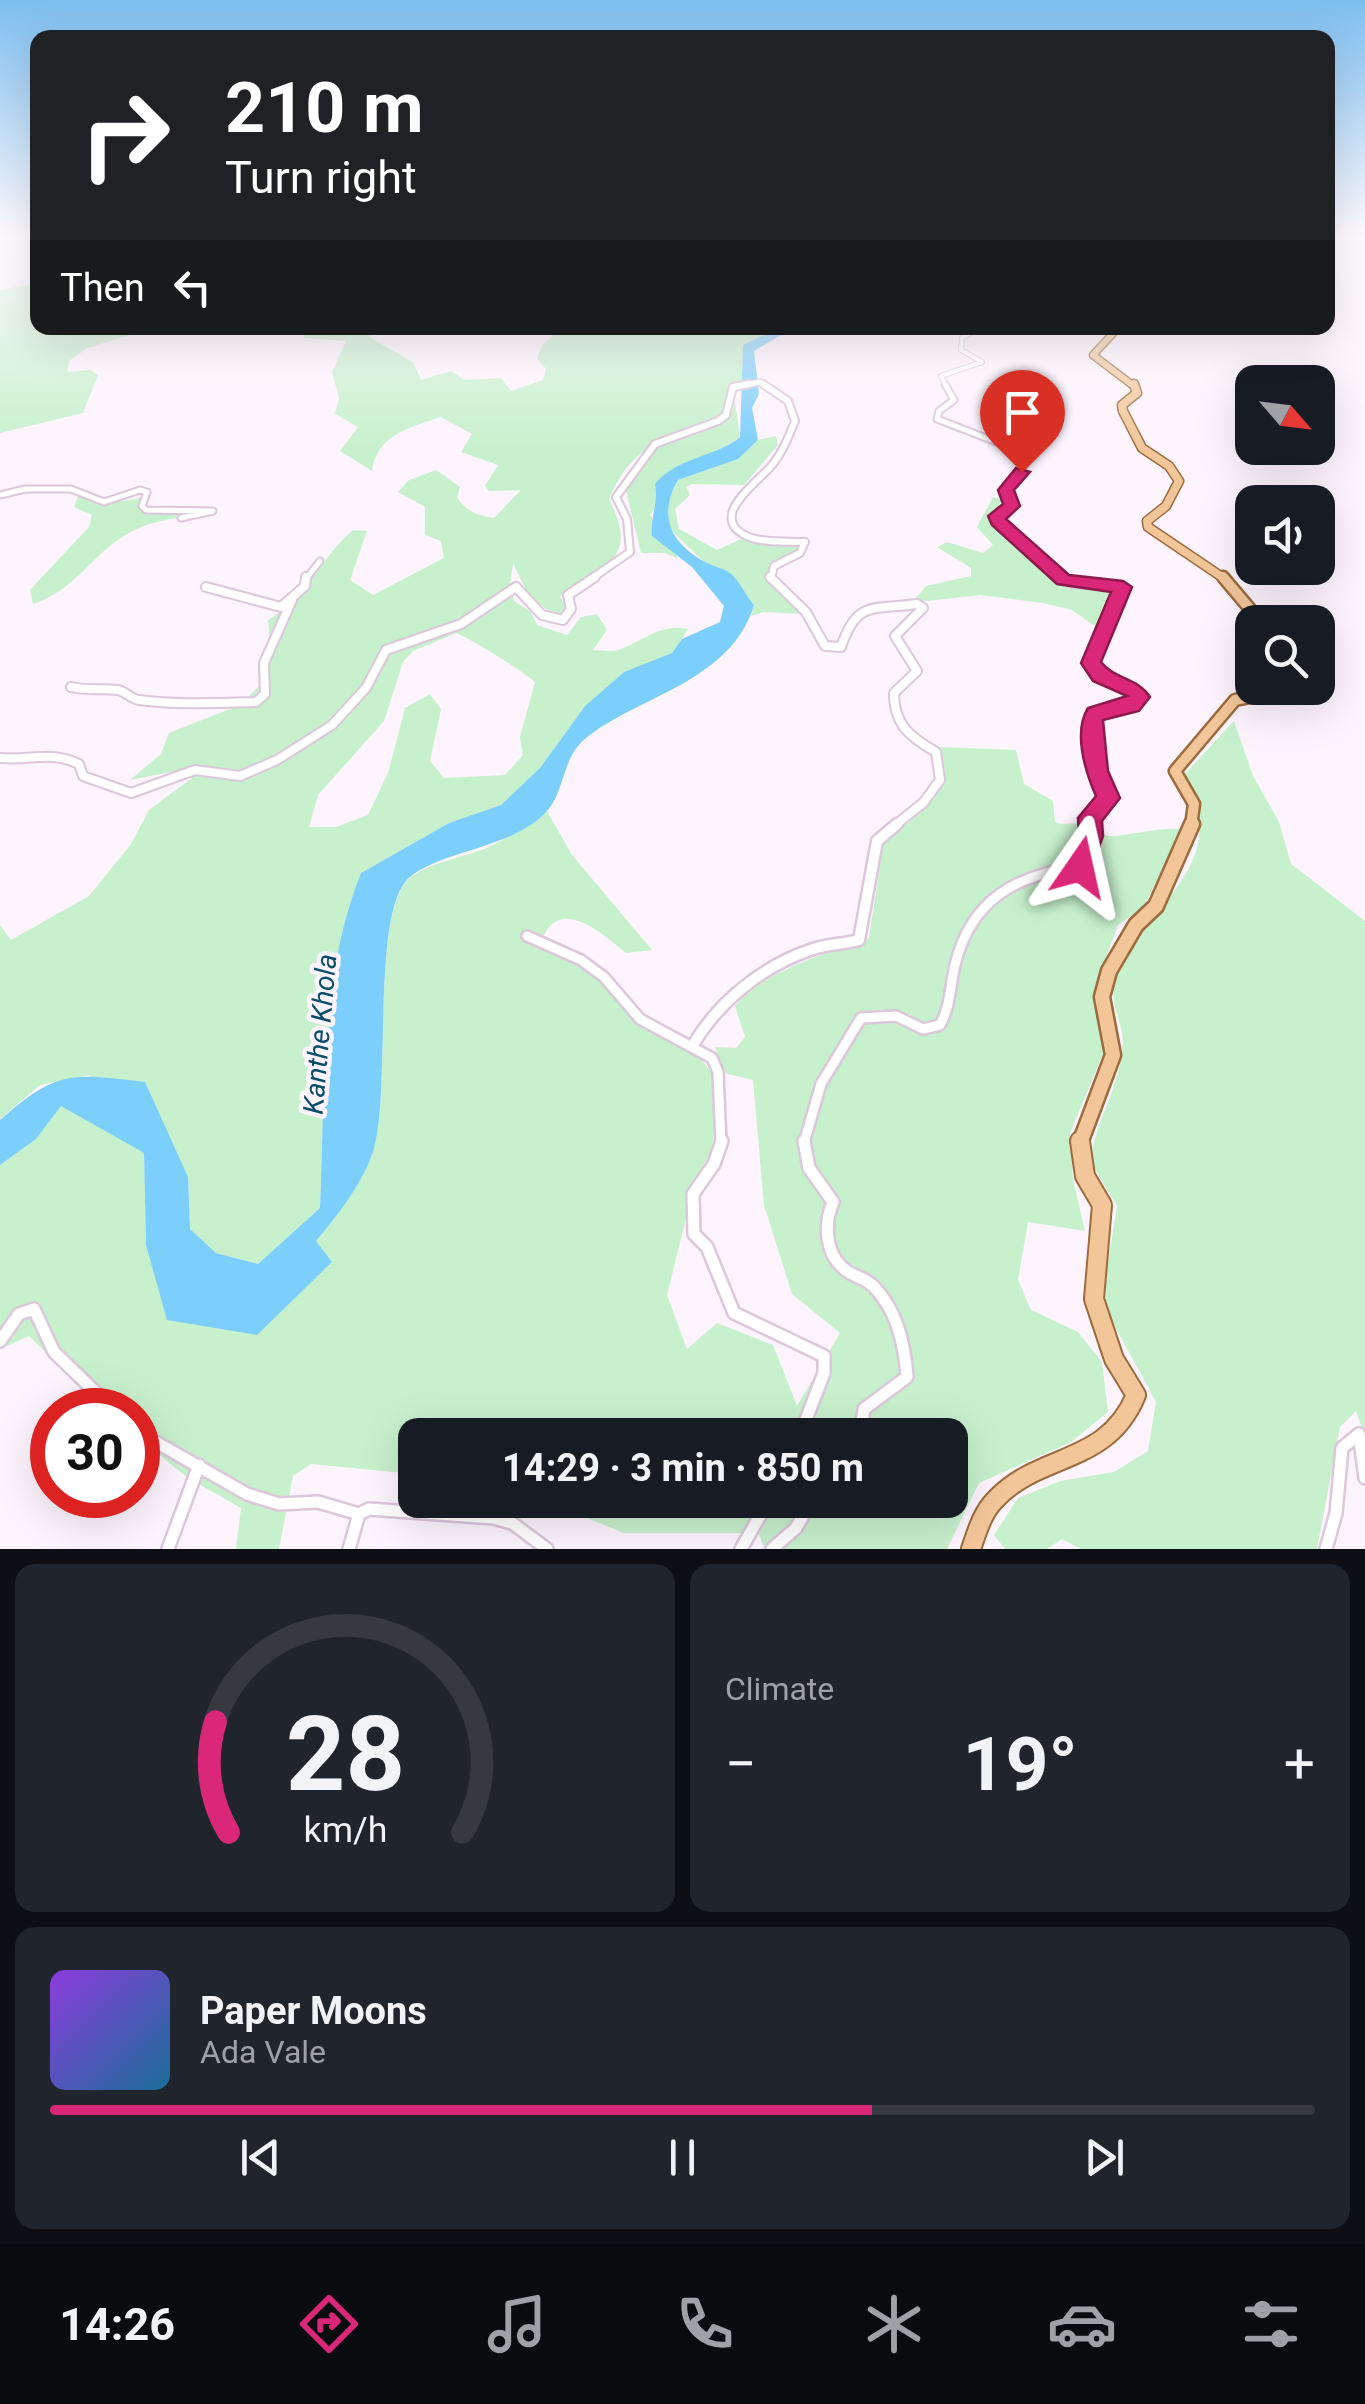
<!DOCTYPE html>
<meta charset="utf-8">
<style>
:root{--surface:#171b24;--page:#20242c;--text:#f1f3f6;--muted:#9ea1a6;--line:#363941;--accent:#db2777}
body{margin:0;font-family:Roboto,sans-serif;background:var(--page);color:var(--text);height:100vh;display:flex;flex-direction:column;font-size:38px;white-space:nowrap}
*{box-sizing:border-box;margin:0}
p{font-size:32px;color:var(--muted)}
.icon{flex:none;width:55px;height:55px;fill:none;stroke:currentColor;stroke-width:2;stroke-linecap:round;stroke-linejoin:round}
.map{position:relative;height:1549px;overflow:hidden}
.sheet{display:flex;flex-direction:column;gap:15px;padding:15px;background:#0d0f14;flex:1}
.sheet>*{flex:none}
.banner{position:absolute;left:30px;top:30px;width:1305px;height:305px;border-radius:20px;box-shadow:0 10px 40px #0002;background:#202124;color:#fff;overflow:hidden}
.needle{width:65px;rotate:118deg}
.tools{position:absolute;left:1235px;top:365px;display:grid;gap:20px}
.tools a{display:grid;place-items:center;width:100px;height:100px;border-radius:20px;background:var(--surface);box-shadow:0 10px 40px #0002;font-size:50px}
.speed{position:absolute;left:30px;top:1388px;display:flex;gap:20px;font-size:50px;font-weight:700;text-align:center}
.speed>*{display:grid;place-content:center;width:130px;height:130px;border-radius:50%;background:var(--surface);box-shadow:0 10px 40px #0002;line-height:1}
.speed .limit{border:15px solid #d22;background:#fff;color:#111}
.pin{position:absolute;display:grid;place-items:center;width:85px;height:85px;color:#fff;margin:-102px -42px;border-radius:50% 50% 50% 0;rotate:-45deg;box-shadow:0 0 10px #0007}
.pin .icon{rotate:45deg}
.me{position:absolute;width:110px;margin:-55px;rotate:11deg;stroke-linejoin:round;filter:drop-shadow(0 0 8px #0008)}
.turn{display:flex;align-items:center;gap:35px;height:210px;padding:0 30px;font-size:45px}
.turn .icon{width:130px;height:130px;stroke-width:2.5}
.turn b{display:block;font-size:70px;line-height:85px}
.then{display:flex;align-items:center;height:95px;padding:0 30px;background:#0003;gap:20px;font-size:38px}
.big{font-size:75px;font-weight:700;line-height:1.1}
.sheet .tile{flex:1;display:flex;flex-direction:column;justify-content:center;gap:15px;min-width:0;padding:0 35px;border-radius:20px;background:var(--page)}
.sheet .dial{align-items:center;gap:0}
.dial svg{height:260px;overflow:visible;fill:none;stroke:var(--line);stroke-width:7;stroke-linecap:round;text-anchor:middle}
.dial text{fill:var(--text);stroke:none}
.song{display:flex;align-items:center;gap:30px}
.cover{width:120px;height:120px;border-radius:15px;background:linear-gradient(135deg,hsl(270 70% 55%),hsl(200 70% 35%))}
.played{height:10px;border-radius:5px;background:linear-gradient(90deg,var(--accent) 65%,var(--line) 65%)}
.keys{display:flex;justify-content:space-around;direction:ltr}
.heat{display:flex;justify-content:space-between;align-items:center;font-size:55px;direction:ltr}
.sheet .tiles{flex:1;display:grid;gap:15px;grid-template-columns:1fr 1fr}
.tile:last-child{grid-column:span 2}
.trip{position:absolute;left:398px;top:1418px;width:570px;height:100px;border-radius:20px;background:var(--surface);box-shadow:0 10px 40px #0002;font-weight:700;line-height:100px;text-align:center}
.dock{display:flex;height:160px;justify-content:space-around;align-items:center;background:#090b0e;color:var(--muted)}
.dock .icon{width:70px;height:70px}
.dock .active{color:var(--accent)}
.dock b{font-size:45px;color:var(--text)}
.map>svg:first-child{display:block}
.green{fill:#c7f0cd;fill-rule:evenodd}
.water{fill:#7ccefb}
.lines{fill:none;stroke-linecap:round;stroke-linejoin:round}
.minor-far4-casing{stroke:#dcc7db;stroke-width:6}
.minor-far3-casing{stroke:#dcc7db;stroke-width:9}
.minor-far2-casing{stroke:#dcc7db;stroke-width:12}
.minor-far1-casing{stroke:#dcc7db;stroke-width:14}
.minor-casing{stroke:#dcc7db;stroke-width:16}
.tertiary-far3-casing{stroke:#dcc7db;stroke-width:8}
.tertiary-far2-casing{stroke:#dcc7db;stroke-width:10}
.tertiary-far1-casing{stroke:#dcc7db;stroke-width:12}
.tertiary-casing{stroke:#dcc7db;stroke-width:15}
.primary-far4-casing{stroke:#9d6b3d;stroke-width:9}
.primary-far3-casing{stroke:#9d6b3d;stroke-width:11}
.primary-far2-casing{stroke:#9d6b3d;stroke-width:15}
.primary-far1-casing{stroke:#9d6b3d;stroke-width:19}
.primary-casing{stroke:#9d6b3d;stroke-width:22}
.minor-far4{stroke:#fff;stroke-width:4}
.minor-far3{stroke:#fff;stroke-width:5}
.minor-far2{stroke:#fff;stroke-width:8}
.minor-far1{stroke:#fff;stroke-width:9}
.minor{stroke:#fff;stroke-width:11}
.tertiary-far3{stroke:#fff;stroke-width:5}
.tertiary-far2{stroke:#fff;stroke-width:6}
.tertiary-far1{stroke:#fff;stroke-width:8}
.tertiary{stroke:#fff;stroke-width:10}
.primary-far4{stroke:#f2c699;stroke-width:6}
.primary-far3{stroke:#f2c699;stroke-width:8}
.primary-far2{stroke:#f2c699;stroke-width:10}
.primary-far1{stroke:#f2c699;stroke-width:14}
.primary{stroke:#f2c699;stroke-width:18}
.route{fill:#db2777;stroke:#8e194d;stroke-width:2.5}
.labels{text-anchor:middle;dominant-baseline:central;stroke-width:9;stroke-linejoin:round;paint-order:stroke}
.water-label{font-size:28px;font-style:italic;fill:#084e6b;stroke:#fdf4fd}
</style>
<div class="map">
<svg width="1365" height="1549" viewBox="0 0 1365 1549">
<rect width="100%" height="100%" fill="#fdf4fd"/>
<g class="green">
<path d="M37 283 38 328H123L134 334 87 348 69 361 67 372 90 370 98 375 83 413 0 433V290Z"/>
<path d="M306 328H378L369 337 413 362 421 380 451 371 464 380 501 378 511 391 543 380 546 369 537 358 543 344 552 337 553 328 604 333 612 328H778L743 345 742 381 728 389 730 398 723 415C669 441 636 437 609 499 640 561 605 563 560 596L567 610 559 619 529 596 513 563 510 585 514 601 531 612 537 625 567 635 581 617 597 614 607 630 593 650C600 650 611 652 618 650 643 642 659 623 688 629L673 653 624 672 585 706 540 768 501 805 449 823 361 873C319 977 325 1098 320 1208L258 1264 216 1253 190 1229 188 1177 89 1075 40 1085 0 1119V925L11 940 89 896 131 844 149 810 192 778 186 769 130 780 161 754 169 733 240 705 259 686 258 663 270 645 268 620C310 596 318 560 353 530L367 531 350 580 373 595 444 558 441 541 425 535V507L398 492 409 480 436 470 460 487 457 497C466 512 477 515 494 518L521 490 489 491 485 486 498 465 461 452 472 434 441 417C411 427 376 435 372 471L340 451 358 427 335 414 339 398 332 372 346 341 304 338ZM456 633C474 640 519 669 535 682L520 737 523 755 505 775 444 778 430 761 441 709 430 694 405 708 388 773 368 815 336 827H309L318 795 384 721 403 662 413 651Z"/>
<path d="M735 401 740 437 718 451 682 465 650 515 678 554 676 558 665 553H641L626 491C634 478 642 460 653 449 674 429 729 438 735 401Z"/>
<path d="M776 436 778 445 744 485 692 484 686 487 690 495 675 509 679 529 717 550 741 539 798 542 799 549 774 562 765 577 802 614 764 612 751 616 754 605 729 572 705 563 669 528 666 506 678 480 738 459 758 440Z"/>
<path d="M78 496 107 504 140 498 143 512 199 515C178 517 147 522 129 533 91 554 76 590 33 604L30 590 89 527 92 515 74 507Z"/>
<path d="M993 497 1002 499 994 519 1057 578 1117 589 1102 631 1072 610 1043 603 980 595 927 601 915 599 926 586 971 576V568L937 547 947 542 983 553 993 545 977 527Z"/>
<path d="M1234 721 1253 776 1279 822 1291 864 1365 921V1435L1356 1411 1340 1427 1317 1549H1081L1062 1539 1047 1549H1005L994 1535 1018 1498 1060 1481 1114 1472 1148 1451 1156 1402 1106 1310V1275L1117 1206 1090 1161C1096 1120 1120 1086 1123 1045 1124 1027 1112 1009 1114 992 1121 914 1243 875 1183 776Z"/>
<path d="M936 747 1016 750 1024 784 1053 801 1055 822C1065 826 1068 822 1078 824 1092 826 1101 838 1117 836 1140 833 1158 828 1182 829L1143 908 1118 925 1094 989 1103 1054 1070 1133 1073 1179 1085 1231 1028 1222 1018 1280 1031 1310 1078 1332 1102 1362 1108 1412 1071 1442 979 1483 947 1549H764L759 1533H624L542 1500H950V1435H415V1474L311 1464 293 1476 279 1549H236L241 1508 188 1478 138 1438V1410H104L29 1336 0 1349V1165L36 1139 61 1105 144 1153 146 1245 308 1284 331 1263 316 1241C337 1215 362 1184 373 1152 392 1095 370 908 411 877 432 861 465 858 489 847 509 837 528 823 547 811L572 855 652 950 626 953C603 934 559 894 542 940L582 959 641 1018 685 1037 715 1078 713 1148 696 1178 667 1295 687 1349 717 1323 773 1345 797 1406 840 1333 792 1294 764 1205 753 1080 724 1073 715 1047 736 1048 745 1037 735 1006C756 981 793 965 824 954 841 948 854 948 869 938L884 839C916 820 932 806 945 770Z"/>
</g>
<path class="water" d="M778 328H807L781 335 754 351 759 394 752 408 758 440 738 459 678 480C658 515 669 543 707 563 714 567 724 568 730 573 739 580 746 596 754 605 731 682 638 696 586 738 562 757 565 791 547 811 514 848 443 850 410 877 370 909 392 1094 373 1152 362 1184 338 1215 316 1241L332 1262 257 1335 167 1320 146 1245 144 1153 61 1106 36 1139 0 1165V1120C57 1070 71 1073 145 1082L188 1177 190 1229 216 1253 258 1264 320 1208C325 1098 319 977 361 873L449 823 501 805 540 768 585 706 624 672 672 653 682 639 720 622 724 606 692 567 652 536C650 517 659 502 655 484 677 457 714 458 740 437L743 345Z"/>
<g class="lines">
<defs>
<path id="minor-far4" d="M947 387 941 376 982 362 961 350 962 338 978 328"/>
<g id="minor-far3">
<path d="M945 384 954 400 939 411 937 419 1017 450 1028 460 1006 490 1012 506 996 517 1063 579"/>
<path d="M0 495 25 489H71L104 502 140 490 147 492 142 506 146 510 213 511 181 518"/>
<path d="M306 579 320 561"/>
</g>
<g id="minor-far2">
<path d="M1057 577 1072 583 1123 587 1091 663 1139 697 1131 705 1096 713 1093 719 1096 771 1108 798 1090 818V826"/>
<path d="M206 587 281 607 305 586 306 577"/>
<path d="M71 687C88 691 102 688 118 690 125 691 131 699 139 700 176 705 218 703 256 702L265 694 264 663 292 600"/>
</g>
<g id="minor-far1">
<path d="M527 936 581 960 604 977 640 1019 712 1058 718 1072 721 1143"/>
<path d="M804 1143 821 1084 861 1018 896 1016 923 1029 940 1025C951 1005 950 986 955 965 971 899 1017 874 1080 867L1091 836 1090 824"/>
</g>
<g id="minor">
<path d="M722 1141 714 1164 693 1194 694 1234 707 1247 734 1313 824 1356V1373L800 1435"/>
<path d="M804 1141 809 1168 833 1202C823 1226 825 1258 850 1273 859 1278 869 1280 876 1289 897 1312 905 1347 907 1377L864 1409 860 1435"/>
<path d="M0 1341 19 1314 34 1309 54 1352 114 1410"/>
<path d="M138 1432 247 1494 279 1504 318 1502 359 1514 369 1509 493 1518 512 1523 547 1549"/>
<path d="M168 1549 199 1465"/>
<path d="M349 1549 359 1514"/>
<path d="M741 1549 769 1500"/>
<path d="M772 1549 796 1528 812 1500"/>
<path d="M1326 1549 1336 1513 1342 1448 1359 1434 1365 1478"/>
</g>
<path id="tertiary-far3" d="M735 387 760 382 767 387"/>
<g id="tertiary-far2">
<path d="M763 384 788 401 795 421C789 436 783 451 773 464 761 480 703 518 749 537 764 543 789 541 805 542L800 553 774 566 771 579"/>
<path d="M591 579 630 552 627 519 616 497 655 444 718 421 726 415 733 387 749 384"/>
</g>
<g id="tertiary-far1">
<path d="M770 577 806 612 825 646 841 647C857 600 872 610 917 604L923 608 895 636 917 671 894 693C894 725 910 737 936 752L940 780 923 803 894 826"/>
<path d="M0 758C32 761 49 750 79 764L83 776 131 793 195 770 240 776 277 760 332 725 366 688 386 650 461 624 516 587 542 615 563 620 571 609 568 595 595 577"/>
</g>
<path id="tertiary" d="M693 1045C719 1001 764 965 813 949 828 944 844 944 859 940L877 841 897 824"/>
<path id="primary-far4" d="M1118 328 1093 355 1135 387"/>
<path id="primary-far3" d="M1134 384 1137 393 1122 405 1123 411 1142 448 1169 466 1179 481 1166 506 1147 521 1148 527 1225 579"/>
<g id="primary-far2">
<path d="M1223 577 1261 622"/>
<path d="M1191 826 1194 804 1175 771 1235 700 1294 688"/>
</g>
<path id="primary-far1" d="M1080 1143 1113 1055 1102 997 1109 971 1136 925 1156 906 1192 824"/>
<path id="primary" d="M971 1549C977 1532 982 1513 995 1500 1039 1452 1107 1466 1136 1395L1114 1359 1094 1299 1102 1205 1085 1176 1080 1141"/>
</defs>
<use href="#minor-far4" class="minor-far4-casing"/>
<use href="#minor-far3" class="minor-far3-casing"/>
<use href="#minor-far2" class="minor-far2-casing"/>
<use href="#minor-far1" class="minor-far1-casing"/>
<use href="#minor" class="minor-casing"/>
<use href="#tertiary-far3" class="tertiary-far3-casing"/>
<use href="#tertiary-far2" class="tertiary-far2-casing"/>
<use href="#tertiary-far1" class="tertiary-far1-casing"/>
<use href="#tertiary" class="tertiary-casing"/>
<use href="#primary-far4" class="primary-far4-casing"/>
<use href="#primary-far3" class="primary-far3-casing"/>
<use href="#primary-far2" class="primary-far2-casing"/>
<use href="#primary-far1" class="primary-far1-casing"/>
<use href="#primary" class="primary-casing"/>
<use href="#minor-far4" class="minor-far4"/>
<use href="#minor-far3" class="minor-far3"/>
<use href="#minor-far2" class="minor-far2"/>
<use href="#minor-far1" class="minor-far1"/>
<use href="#minor" class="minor"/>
<use href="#tertiary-far3" class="tertiary-far3"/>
<use href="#tertiary-far2" class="tertiary-far2"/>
<use href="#tertiary-far1" class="tertiary-far1"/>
<use href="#tertiary" class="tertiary"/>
<use href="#primary-far4" class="primary-far4"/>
<use href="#primary-far3" class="primary-far3"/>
<use href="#primary-far2" class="primary-far2"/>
<use href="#primary-far1" class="primary-far1"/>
<use href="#primary" class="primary"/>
</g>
<linearGradient id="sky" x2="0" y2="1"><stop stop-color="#7dbef0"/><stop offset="0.52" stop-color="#fefafe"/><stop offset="1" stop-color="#fefafe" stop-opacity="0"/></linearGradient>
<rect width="1365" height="452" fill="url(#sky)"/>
<path class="route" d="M1016 468 1030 472 1014 490 1020 506 1006 519 1069 575 1123 581 1132 587 1101 662C1115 680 1137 677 1150 697L1139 711 1103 720 1108 771 1120 798 1102 821 1103 836 1089 874 1080 878 1068 867 1079 836 1078 818 1096 796C1085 771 1073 732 1088 708L1127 696 1093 681 1081 663 1111 592 1057 584 992 525 988 516 1003 504 998 490Z"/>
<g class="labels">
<g class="water-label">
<text transform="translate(320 1034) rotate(-85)">Kanthe Khola</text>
</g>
</g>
</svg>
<div class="tools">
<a><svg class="needle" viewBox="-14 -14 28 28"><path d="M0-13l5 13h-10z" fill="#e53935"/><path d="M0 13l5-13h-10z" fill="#9ea1a6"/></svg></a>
<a><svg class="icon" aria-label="sound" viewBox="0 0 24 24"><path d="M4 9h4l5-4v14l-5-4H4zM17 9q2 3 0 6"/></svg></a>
<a><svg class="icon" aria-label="search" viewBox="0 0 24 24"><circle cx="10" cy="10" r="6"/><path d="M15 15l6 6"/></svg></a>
</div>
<div class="speed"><div class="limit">30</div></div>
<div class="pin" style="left:1022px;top:472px;background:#d93025"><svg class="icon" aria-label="arrive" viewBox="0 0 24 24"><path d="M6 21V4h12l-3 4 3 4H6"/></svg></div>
<svg class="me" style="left:1080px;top:867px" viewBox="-20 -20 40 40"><path d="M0-17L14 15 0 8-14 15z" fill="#db2777" stroke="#fff" stroke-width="4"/></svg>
<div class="trip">14:29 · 3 min · 850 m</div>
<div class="banner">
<div class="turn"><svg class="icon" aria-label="right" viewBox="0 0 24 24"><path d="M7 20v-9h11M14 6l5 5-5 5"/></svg><div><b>210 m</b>Turn right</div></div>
<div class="then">Then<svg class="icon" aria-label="left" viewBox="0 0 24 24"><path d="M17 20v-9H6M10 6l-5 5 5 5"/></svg></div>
</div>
</div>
<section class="sheet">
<div class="tiles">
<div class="tile dial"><svg viewBox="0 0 100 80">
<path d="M14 69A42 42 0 1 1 86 69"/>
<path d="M14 69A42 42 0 0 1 10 35" stroke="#db2777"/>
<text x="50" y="56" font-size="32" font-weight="700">28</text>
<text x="50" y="72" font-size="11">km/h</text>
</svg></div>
<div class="tile"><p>Climate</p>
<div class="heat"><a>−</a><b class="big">19°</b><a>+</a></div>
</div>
<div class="tile">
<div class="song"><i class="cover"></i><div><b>Paper Moons</b><p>Ada Vale</p></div></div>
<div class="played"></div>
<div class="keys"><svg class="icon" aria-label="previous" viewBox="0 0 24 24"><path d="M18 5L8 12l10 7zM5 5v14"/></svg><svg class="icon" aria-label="pause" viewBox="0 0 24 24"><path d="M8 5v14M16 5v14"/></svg><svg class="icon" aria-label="next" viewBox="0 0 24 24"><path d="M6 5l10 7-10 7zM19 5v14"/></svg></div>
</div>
</div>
</section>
<nav class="dock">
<b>14:26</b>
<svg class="icon active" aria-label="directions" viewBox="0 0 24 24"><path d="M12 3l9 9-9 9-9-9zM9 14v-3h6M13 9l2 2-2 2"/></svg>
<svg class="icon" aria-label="music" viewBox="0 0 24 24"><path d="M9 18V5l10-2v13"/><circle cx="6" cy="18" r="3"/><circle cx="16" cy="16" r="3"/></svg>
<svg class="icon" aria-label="phone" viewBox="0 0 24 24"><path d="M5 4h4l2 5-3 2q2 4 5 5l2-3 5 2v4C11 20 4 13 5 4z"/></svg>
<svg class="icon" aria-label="climate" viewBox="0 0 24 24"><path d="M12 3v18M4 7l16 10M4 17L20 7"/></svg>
<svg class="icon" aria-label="car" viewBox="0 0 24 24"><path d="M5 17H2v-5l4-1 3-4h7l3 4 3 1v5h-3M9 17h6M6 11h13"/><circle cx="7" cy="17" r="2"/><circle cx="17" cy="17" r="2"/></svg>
<svg class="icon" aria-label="filters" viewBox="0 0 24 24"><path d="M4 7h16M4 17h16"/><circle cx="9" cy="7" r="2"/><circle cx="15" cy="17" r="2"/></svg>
</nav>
